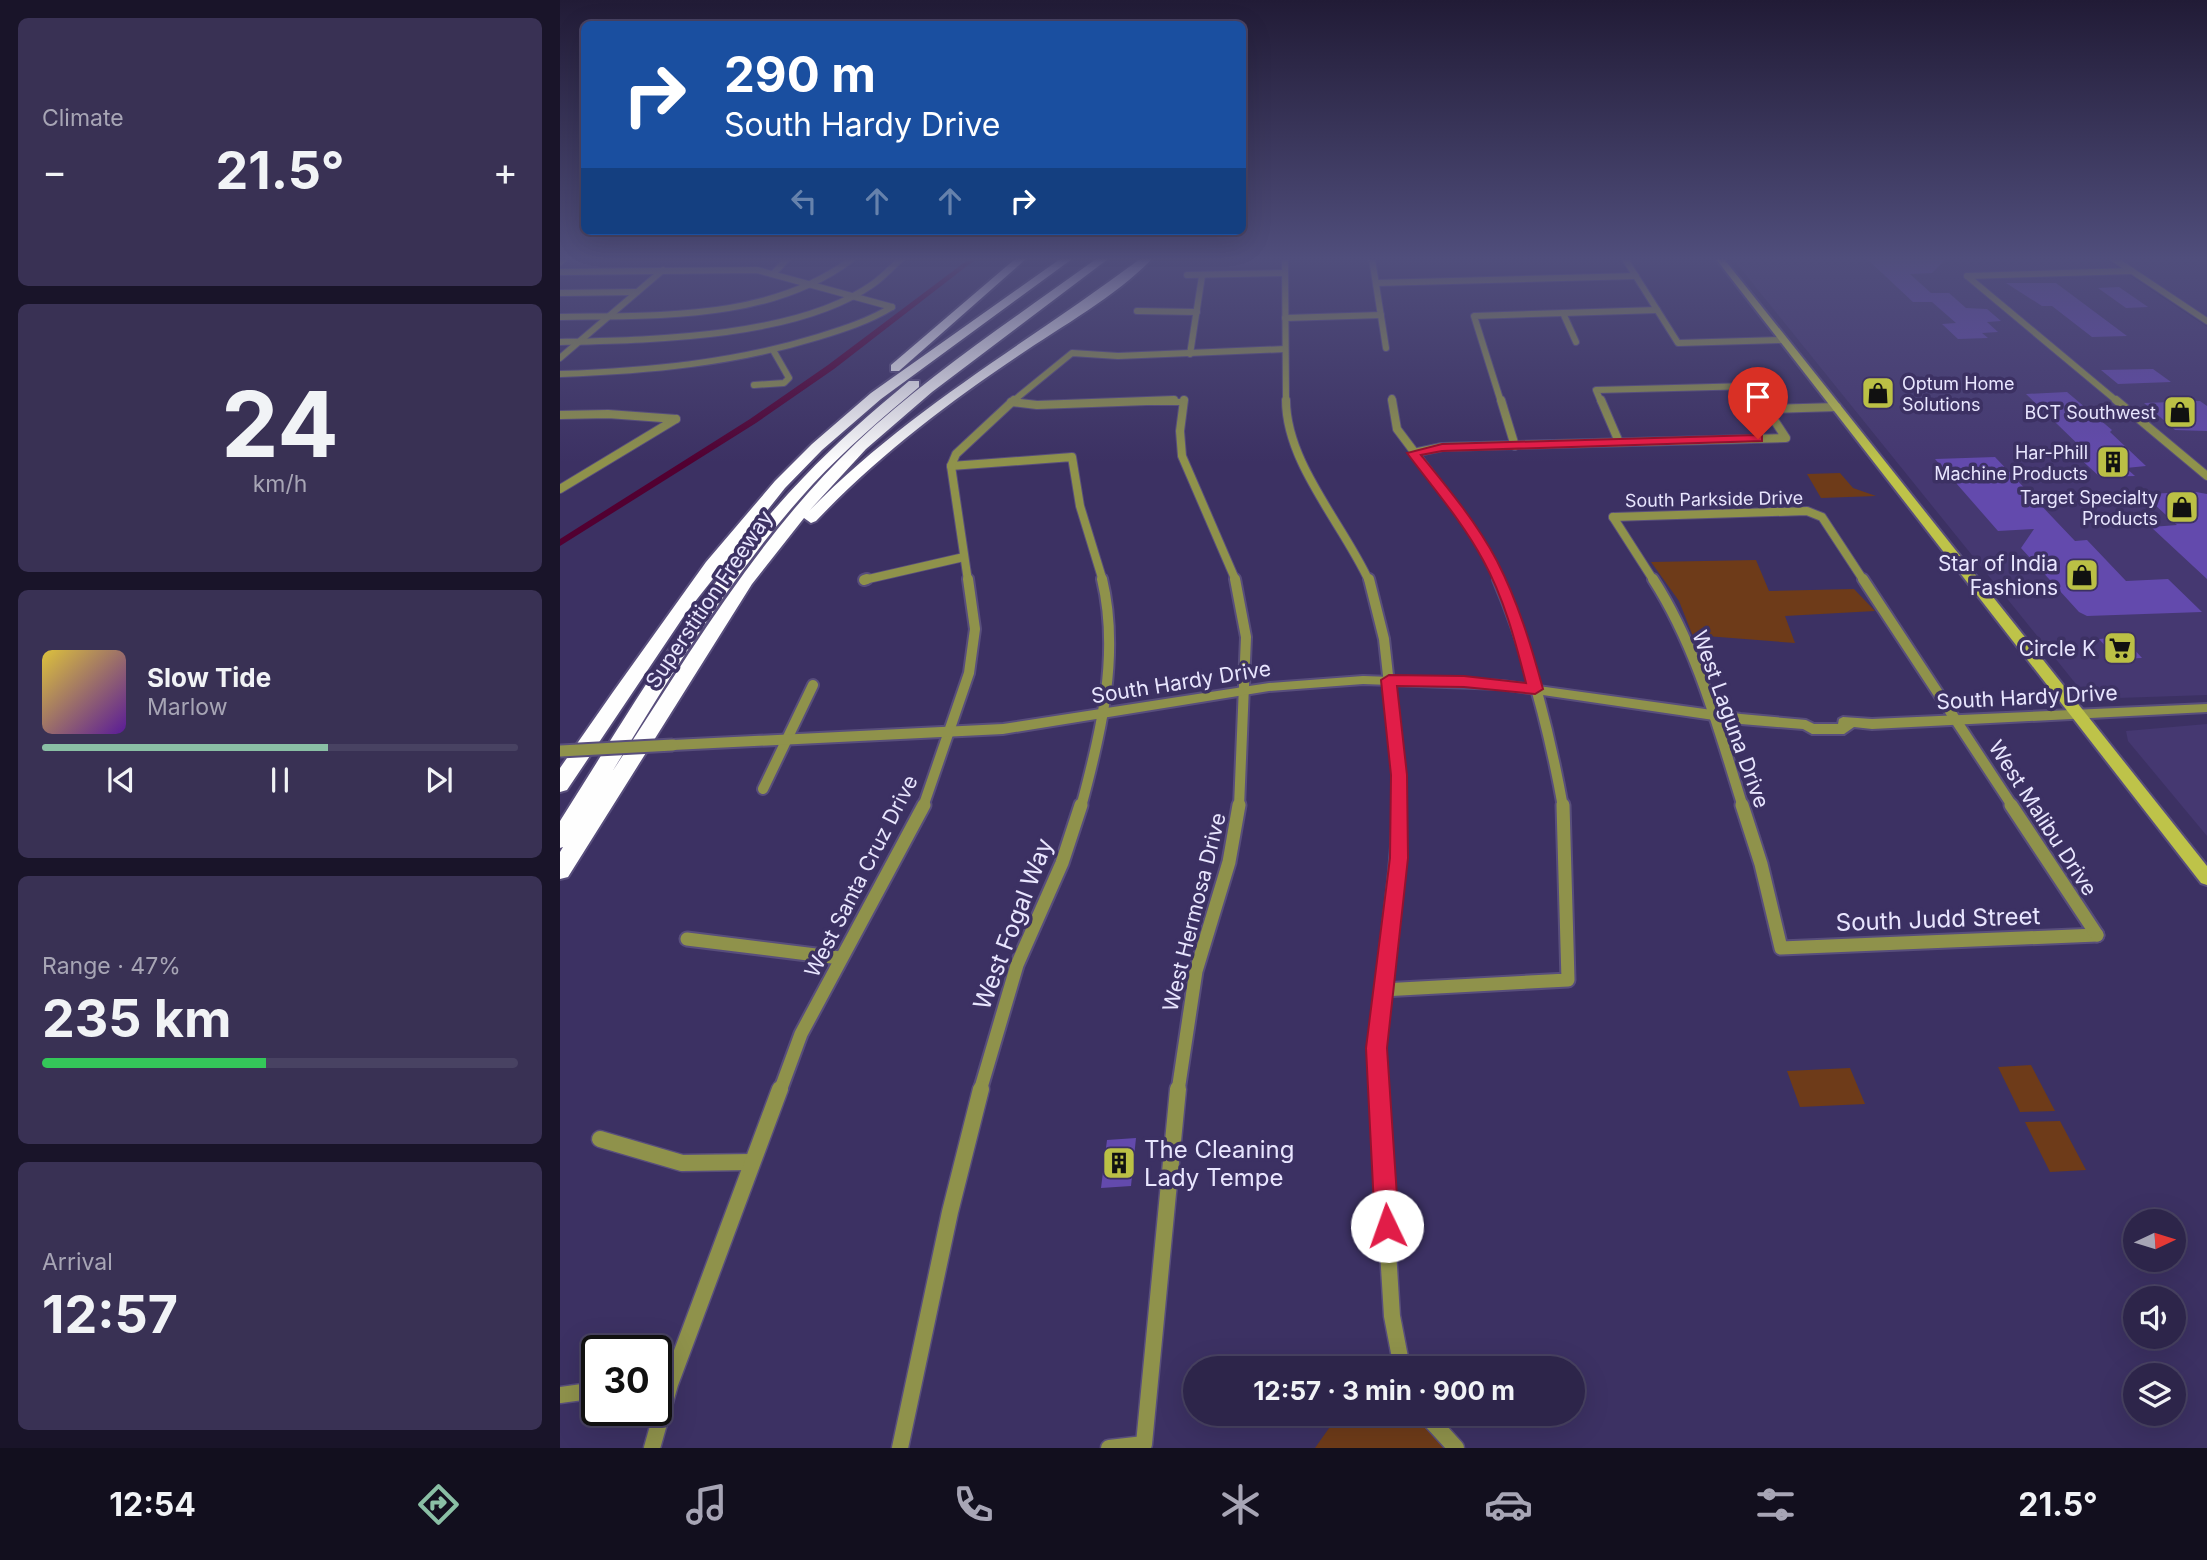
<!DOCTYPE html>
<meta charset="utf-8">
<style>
:root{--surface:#2d254a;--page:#393154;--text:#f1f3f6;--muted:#a7a5b5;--line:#484262;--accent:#8abfa5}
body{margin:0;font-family:Inter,sans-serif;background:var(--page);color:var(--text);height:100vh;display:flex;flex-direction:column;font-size:26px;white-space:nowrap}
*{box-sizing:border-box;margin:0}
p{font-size:23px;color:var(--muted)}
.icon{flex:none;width:38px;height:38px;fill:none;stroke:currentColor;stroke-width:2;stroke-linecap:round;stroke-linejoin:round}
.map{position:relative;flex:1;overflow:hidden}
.details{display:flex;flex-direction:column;gap:18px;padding:18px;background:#191429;width:560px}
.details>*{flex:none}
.banner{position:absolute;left:21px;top:21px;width:665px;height:214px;border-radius:10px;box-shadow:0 7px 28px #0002,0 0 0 2px var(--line);background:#1a4fa0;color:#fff;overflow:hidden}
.needle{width:46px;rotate:86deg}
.fabs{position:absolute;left:1563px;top:1209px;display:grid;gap:14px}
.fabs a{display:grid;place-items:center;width:63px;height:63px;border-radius:50%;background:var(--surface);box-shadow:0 7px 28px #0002,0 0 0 2px var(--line);font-size:35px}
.speed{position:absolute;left:21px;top:1335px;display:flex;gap:14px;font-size:35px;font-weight:700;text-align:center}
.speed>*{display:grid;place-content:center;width:91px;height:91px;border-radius:50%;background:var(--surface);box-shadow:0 7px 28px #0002,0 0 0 2px var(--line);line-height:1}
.speed .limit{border:4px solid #111;border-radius:10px;background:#fff;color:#111}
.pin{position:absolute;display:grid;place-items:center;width:60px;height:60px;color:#fff;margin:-72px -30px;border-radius:50% 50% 50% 0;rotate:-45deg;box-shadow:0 0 7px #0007}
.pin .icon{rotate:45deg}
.me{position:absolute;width:77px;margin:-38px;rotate:357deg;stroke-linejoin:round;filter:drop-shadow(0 0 5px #0008)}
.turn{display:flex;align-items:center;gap:24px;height:147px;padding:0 28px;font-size:32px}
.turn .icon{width:91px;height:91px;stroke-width:2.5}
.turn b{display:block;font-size:49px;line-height:60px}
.lanes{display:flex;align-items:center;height:66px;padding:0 28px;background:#0003;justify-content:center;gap:35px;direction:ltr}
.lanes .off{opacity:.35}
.big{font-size:52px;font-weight:700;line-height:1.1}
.details .widget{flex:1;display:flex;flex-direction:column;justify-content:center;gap:10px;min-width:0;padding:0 24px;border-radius:10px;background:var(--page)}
.details .dial{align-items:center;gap:0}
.dial b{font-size:91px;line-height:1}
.song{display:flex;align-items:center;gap:21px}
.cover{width:84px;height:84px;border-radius:10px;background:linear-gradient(135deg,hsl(50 70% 55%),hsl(270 70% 35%))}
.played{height:7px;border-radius:4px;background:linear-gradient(90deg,var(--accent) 60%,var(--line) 60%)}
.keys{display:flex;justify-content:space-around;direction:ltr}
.heat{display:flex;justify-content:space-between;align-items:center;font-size:38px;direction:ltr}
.charge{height:10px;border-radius:5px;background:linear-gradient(90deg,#34c759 47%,var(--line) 0)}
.trip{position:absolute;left:623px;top:1356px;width:402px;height:70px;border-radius:35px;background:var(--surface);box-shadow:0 7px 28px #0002,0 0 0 2px var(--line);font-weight:700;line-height:70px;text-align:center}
.dock{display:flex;height:112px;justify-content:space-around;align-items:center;background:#120f1e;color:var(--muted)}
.dock .icon{width:49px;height:49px}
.dock .selected{color:var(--accent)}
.dock b{font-size:32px;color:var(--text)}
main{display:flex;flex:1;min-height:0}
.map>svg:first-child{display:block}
.built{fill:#453871}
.green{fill:#6e3b19}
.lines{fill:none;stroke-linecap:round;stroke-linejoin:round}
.canal{fill:#520031;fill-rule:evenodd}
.building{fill:#634aad}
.minor-far4-casing{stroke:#584e7c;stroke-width:8}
.minor-far3-casing{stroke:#584e7c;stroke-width:10}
.minor-far2-casing{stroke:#584e7c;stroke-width:14}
.minor-far1-casing{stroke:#584e7c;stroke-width:17}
.minor-casing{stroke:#584e7c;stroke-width:19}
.tertiary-casing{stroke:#584e7c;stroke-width:4}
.secondary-casing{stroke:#584e7c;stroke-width:4}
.motorway-casing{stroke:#584e7c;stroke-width:4}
.minor-far4{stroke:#8f924b;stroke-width:6}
.minor-far3{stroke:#8f924b;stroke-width:8}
.minor-far2{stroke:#8f924b;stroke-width:10}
.minor-far1{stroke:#8f924b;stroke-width:13}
.minor{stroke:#8f924b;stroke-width:16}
.tertiary{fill:#8f924b;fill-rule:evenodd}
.secondary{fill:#bec349;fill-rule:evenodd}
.motorway{fill:#fefefe;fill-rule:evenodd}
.tertiary-bridge-casing{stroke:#584e7c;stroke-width:15;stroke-linecap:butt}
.tertiary-bridge{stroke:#8f924b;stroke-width:11}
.route{fill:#e11d48;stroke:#92132f;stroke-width:2}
.labels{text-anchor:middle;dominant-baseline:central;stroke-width:7;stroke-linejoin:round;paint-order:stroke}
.far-poi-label{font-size:18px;fill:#e8e5fe;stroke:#3c3163;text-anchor:end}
.far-street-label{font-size:18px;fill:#e8e5fe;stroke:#3c3163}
.poi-label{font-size:21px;fill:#e8e5fe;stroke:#3c3163;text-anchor:end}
.street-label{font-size:21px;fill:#e8e5fe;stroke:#3c3163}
.near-street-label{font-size:24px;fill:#e8e5fe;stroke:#3c3163}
.near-poi-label{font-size:24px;fill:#e8e5fe;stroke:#3c3163;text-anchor:start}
</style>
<main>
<section class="details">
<div class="widget"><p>Climate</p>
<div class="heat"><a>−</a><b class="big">21.5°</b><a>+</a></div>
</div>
<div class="widget dial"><b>24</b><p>km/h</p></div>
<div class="widget">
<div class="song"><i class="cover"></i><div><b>Slow Tide</b><p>Marlow</p></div></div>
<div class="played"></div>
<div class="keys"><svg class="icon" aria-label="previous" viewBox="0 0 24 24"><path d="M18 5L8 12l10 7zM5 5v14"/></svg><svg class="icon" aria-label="pause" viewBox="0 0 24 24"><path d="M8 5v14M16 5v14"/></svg><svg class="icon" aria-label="next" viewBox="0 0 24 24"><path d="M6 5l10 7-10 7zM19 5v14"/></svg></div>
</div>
<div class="widget"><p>Range · 47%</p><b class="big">235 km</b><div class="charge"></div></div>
<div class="widget"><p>Arrival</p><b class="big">12:57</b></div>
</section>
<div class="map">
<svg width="1647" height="1448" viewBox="0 0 1647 1448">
<rect width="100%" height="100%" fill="#3c3163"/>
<g class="built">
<path d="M1173 259H1545L1647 327V695L1528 699Z"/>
<path d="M1560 259H1647V316L1569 265Z"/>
<path d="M1647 724V836L1568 741 1566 731Z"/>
</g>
<g class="green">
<path d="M1280 473 1293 488 1316 496 1261 498 1247 474Z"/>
<path d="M1196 560 1209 591 1294 589 1315 611 1225 616 1235 643 1146 636 1147 647 1136 644 1119 601 1091 562Z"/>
<path d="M1471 1065 1495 1111 1460 1112 1438 1067Z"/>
<path d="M1290 1068 1305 1104 1240 1107 1227 1071Z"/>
<path d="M1500 1121 1526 1170 1490 1172 1465 1122Z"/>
<path d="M779 1414H865L896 1448H755Z"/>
</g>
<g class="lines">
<path class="canal" d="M409 259H416L274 369 196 423 0 546V539L190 419 268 365Z"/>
</g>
<g class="building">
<path d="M1307 259H1386L1372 273 1350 274 1371 293H1389L1406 308 1427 309 1441 321 1427 322 1438 332 1422 333 1428 338 1398 339 1382 324 1396 323 1372 302H1353Z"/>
<path d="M1446 283H1496L1567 336 1532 337 1492 306H1482Z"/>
<path d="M1559 287 1588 307 1566 308 1538 288Z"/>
<path d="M1593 369 1611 382 1558 384 1541 370Z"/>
<path d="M1507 392 1552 430 1550 432 1586 466 1566 468 1575 476 1540 477 1516 455 1528 454 1466 394Z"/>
<path d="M1640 401 1647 406V431L1615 430 1584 403Z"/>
<path d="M1435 457 1515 541 1527 540 1566 581 1608 579 1642 612 1527 616 1519 612 1461 548 1474 529 1438 531 1375 459Z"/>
<path d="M1636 492 1647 494V579L1591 527 1617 525 1583 494Z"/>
<path d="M1563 637 1582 658 1557 659 1539 639Z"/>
<path d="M576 1138 571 1186 541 1188 547 1140Z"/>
</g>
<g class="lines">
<defs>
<g id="minor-far4">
<path d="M725 259 726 402"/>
<path d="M812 259 826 348"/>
<path d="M1065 259 1118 343 1223 340"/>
<path d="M1554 259 1647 321"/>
<path d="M0 262 4 259"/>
<path d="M0 272 197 270 332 307"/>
<path d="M214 273 227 259"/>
<path d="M627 275 725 273"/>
<path d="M1407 276 1558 402"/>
<path d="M1407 276 1572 271"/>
<path d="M816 283 1076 276"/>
<path d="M0 293 77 292"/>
<path d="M577 311 637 312"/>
<path d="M1003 313 1016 342"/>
<path d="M0 317C99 315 210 321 292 259"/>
<path d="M725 318 821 315"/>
<path d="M0 342C91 340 237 338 313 284 323 277 332 267 341 259"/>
<path d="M630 354 642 276"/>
<path d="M0 358 103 270"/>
<path d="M0 374C88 371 174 363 258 337 284 329 309 321 332 307"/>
<path d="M194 385 224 383 229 378 213 350"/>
<path d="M832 398 833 402"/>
<path d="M452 402 512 353 558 356 725 349"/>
<path d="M563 402H624"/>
<path d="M941 402 914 316 1097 310"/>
<path d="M1041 402 1036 390 1192 386 1203 402"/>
</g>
<g id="minor-far3">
<path d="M624 400 620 431 622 456 676 581"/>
<path d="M726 400C726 463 783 524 809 581"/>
<path d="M832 400 837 429 892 502 930 560 939 581"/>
<path d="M941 400 955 446"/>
<path d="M1041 400 1059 442"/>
<path d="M1556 400 1647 476"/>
<path d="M451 402 477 405 614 400"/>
<path d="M1208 409 1277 407"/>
<path d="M0 415 48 414 116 419"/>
<path d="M853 453 882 447 1226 438 1201 400"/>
<path d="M391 466 512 457 520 506 543 581"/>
<path d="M0 489 116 419"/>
<path d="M1053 517 1094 581"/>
<path d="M1053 517 1247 511 1262 517 1304 581"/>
<path d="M304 580 404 557"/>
<path d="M408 581 391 466 396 454 454 400"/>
</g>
<g id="minor-far2">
<path d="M675 579 686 637 679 807"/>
<path d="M809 579 824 639 839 775V807"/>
<path d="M938 579C969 652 989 729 1003 807"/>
<path d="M1093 579C1137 647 1159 731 1183 807"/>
<path d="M1303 579 1453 807"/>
<path d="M304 580 307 579"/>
<path d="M203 789 253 685"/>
<path d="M363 807 409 673 415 629 408 579"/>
<path d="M521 807C541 733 560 654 542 579"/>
</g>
<g id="minor-far1">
<path d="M1182 805 1201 864 1221 948 1537 935"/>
<path d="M1451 805 1537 935"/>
<path d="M127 939 280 958"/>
<path d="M822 990 1008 980 1003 805"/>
<path d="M220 1091 241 1034 364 805"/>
<path d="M420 1091 457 965 502 863 521 805"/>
<path d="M618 1091 636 971 669 862 679 805"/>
<path d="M819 1091C813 995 839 901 839 805"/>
</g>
<g id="minor">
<path d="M818 1089 832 1316 842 1368"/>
<path d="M40 1139 122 1163 192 1162"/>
<path d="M0 1395 37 1390"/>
<path d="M865 1414 896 1448"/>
<path d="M92 1448 110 1384 220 1089"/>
<path d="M340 1448 390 1212 421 1089"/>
<path d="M549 1448 584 1444 618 1089"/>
</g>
<path id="tertiary" d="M803 676 942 681 1181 714 1246 720 1254 724H1278L1279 719 1283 717 1312 719 1647 704V712L1312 729 1294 727 1284 734H1252L1243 729 1181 724 942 689 803 684 709 691 443 734 113 750 109 748 107 745 109 742 113 740 443 724 709 683Z"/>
<path id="secondary" d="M1156 259H1164L1647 866V885L1641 883Z"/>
<g id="motorway">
<path d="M455 259H466L339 371H331V365Z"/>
<path d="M500 259H512L321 399 262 450 225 488 126 613 7 790 0 792V768L53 692 146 562 215 481 252 444 311 393Z"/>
<path d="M536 259H548L372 392 306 449 249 511C347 410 469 342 580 259H592C555 297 502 326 458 356 385 405 317 457 256 521L251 523 244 518 192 584 8 877 0 879V852L3 847 0 848V821C75 703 146 579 243 478 276 443 312 412 349 381H359V387C322 418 286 449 253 484 174 570 113 672 52 772 127 658 196 538 296 443 369 374 455 318 536 259Z"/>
</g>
</defs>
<use href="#minor-far4" class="minor-far4-casing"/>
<use href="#minor-far3" class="minor-far3-casing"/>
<use href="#minor-far2" class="minor-far2-casing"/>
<use href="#minor-far1" class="minor-far1-casing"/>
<use href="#minor" class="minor-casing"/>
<use href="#tertiary" class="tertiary-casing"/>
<use href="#secondary" class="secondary-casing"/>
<use href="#motorway" class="motorway-casing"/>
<use href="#minor-far4" class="minor-far4"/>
<use href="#minor-far3" class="minor-far3"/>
<use href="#minor-far2" class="minor-far2"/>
<use href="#minor-far1" class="minor-far1"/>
<use href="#minor" class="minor"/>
<use href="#tertiary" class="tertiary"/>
<use href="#secondary" class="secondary"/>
<use href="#motorway" class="motorway"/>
<defs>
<path id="tertiary-bridge" d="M0 751 113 745"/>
</defs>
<use href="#tertiary-bridge" class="tertiary-bridge-casing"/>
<use href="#tertiary-bridge" class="tertiary-bridge"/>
</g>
<linearGradient id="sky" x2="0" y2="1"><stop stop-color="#211b36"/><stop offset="0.56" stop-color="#504e7c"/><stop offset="1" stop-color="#504e7c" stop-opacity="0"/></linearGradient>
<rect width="1647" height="462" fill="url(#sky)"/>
<path class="route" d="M1198 435 1202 436V441L882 451 861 455C888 488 917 523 937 561 958 602 971 645 983 689L975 694 904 687 837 686 847 775 848 858 827 1048 839 1226 835 1234 827 1238 818 1234 815 1226 806 1048 830 858 831 775 821 680 829 675 904 676 966 683C955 640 944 598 923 560 902 521 873 488 847 453L882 444Z"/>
<defs>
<symbol id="shop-square" viewBox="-11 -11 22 22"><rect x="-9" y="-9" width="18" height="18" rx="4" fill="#bbc045" stroke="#3c3163"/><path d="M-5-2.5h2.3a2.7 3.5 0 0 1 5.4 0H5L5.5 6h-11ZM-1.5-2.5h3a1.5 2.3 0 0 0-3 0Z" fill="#111"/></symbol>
<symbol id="building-square" viewBox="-11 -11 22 22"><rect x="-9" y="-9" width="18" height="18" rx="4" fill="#bbc045" stroke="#3c3163"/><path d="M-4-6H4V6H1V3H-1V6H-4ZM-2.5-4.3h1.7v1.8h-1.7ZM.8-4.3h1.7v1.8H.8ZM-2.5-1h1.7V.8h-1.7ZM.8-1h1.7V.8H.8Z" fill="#111"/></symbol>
<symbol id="supermarket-square" viewBox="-11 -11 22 22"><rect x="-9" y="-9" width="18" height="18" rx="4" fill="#bbc045" stroke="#3c3163"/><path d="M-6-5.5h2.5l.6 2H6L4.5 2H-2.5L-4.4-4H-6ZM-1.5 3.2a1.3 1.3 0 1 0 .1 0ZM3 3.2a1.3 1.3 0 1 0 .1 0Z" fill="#111"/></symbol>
</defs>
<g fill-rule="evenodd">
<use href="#shop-square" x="1299" y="374" width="38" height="38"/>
<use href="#shop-square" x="1601" y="393" width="38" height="38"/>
<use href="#building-square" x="1534" y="443" width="38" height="38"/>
<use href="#shop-square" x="1603" y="488" width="38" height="38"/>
<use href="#shop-square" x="1503" y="556" width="38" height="38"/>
<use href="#supermarket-square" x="1541" y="629" width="38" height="38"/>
<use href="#building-square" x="540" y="1144" width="38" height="38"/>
</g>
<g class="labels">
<g class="far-poi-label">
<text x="1342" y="383" text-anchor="start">Optum Home<tspan x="1342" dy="21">Solutions</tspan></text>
<text x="1596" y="412">BCT Southwest</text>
<text x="1528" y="452">Har-Phill<tspan x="1528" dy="21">Machine Products</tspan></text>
<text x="1598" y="497">Target Specialty<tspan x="1598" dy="21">Products</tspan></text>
</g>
<g class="far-street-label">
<text transform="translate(1154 499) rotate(-1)">South Parkside Drive</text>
</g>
<g class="poi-label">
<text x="1498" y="563">Star of India<tspan x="1498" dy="24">Fashions</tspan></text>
<text x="1536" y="648">Circle K</text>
</g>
<g class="street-label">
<text transform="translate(149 599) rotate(-56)">Superstition Freeway</text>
<text transform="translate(621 682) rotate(-9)">South Hardy Drive</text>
<text transform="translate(1467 697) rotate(-3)">South Hardy Drive</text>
<text transform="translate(1171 719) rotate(70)">West Laguna Drive</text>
<text transform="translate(1483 818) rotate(57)">West Malibu Drive</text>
<text transform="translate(301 876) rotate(-63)">West Santa Cruz Drive</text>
<text transform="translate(634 912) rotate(-76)">West Hermosa Drive</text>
</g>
<g class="near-street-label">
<text transform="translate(1378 919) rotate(-2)">South Judd Street</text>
<text transform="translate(453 924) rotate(-69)">West Fogal Way</text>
</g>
<g class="near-poi-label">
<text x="584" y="1149">The Cleaning<tspan x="584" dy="28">Lady Tempe</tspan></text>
</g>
</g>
</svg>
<div class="fabs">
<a><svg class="needle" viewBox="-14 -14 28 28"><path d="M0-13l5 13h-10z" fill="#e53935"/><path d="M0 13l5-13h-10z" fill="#a7a5b5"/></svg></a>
<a><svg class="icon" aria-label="sound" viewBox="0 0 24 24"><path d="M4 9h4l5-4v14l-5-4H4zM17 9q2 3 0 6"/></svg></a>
<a><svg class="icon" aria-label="layers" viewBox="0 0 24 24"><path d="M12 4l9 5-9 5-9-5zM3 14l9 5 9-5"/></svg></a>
</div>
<div class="speed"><div class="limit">30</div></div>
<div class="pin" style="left:1198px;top:439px;background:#d93025"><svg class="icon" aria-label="arrive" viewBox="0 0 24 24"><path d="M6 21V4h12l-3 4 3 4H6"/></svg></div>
<svg class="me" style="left:827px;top:1226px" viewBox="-20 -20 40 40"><circle r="19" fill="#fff"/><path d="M0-13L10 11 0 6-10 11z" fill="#e11d48"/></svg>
<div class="trip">12:57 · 3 min · 900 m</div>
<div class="banner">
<div class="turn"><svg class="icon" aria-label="right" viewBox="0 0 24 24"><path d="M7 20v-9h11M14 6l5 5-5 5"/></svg><div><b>290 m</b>South Hardy Drive</div></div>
<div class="lanes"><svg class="icon off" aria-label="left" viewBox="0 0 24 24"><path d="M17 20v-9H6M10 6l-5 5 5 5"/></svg><svg class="icon off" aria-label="ahead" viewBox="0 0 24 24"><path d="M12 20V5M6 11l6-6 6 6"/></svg><svg class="icon off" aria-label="ahead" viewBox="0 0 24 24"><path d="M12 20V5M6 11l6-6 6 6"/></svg><svg class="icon" aria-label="right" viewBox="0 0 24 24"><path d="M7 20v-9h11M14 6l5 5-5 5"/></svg></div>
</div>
</div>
</main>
<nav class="dock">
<b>12:54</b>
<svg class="icon selected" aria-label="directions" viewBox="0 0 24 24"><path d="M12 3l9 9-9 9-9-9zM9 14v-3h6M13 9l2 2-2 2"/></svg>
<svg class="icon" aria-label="music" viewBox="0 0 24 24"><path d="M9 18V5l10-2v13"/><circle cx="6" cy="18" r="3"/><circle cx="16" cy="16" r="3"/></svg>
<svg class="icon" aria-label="phone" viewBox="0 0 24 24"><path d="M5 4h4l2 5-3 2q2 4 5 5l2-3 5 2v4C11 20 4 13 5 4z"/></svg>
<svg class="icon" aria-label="climate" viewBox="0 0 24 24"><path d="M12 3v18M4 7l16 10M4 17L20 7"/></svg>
<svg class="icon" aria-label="car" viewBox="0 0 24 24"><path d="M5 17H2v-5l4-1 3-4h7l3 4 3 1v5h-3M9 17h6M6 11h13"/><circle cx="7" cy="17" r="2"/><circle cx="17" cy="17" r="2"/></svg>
<svg class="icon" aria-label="filters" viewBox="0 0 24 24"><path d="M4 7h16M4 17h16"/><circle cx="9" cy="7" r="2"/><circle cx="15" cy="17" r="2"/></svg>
<b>21.5°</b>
</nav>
